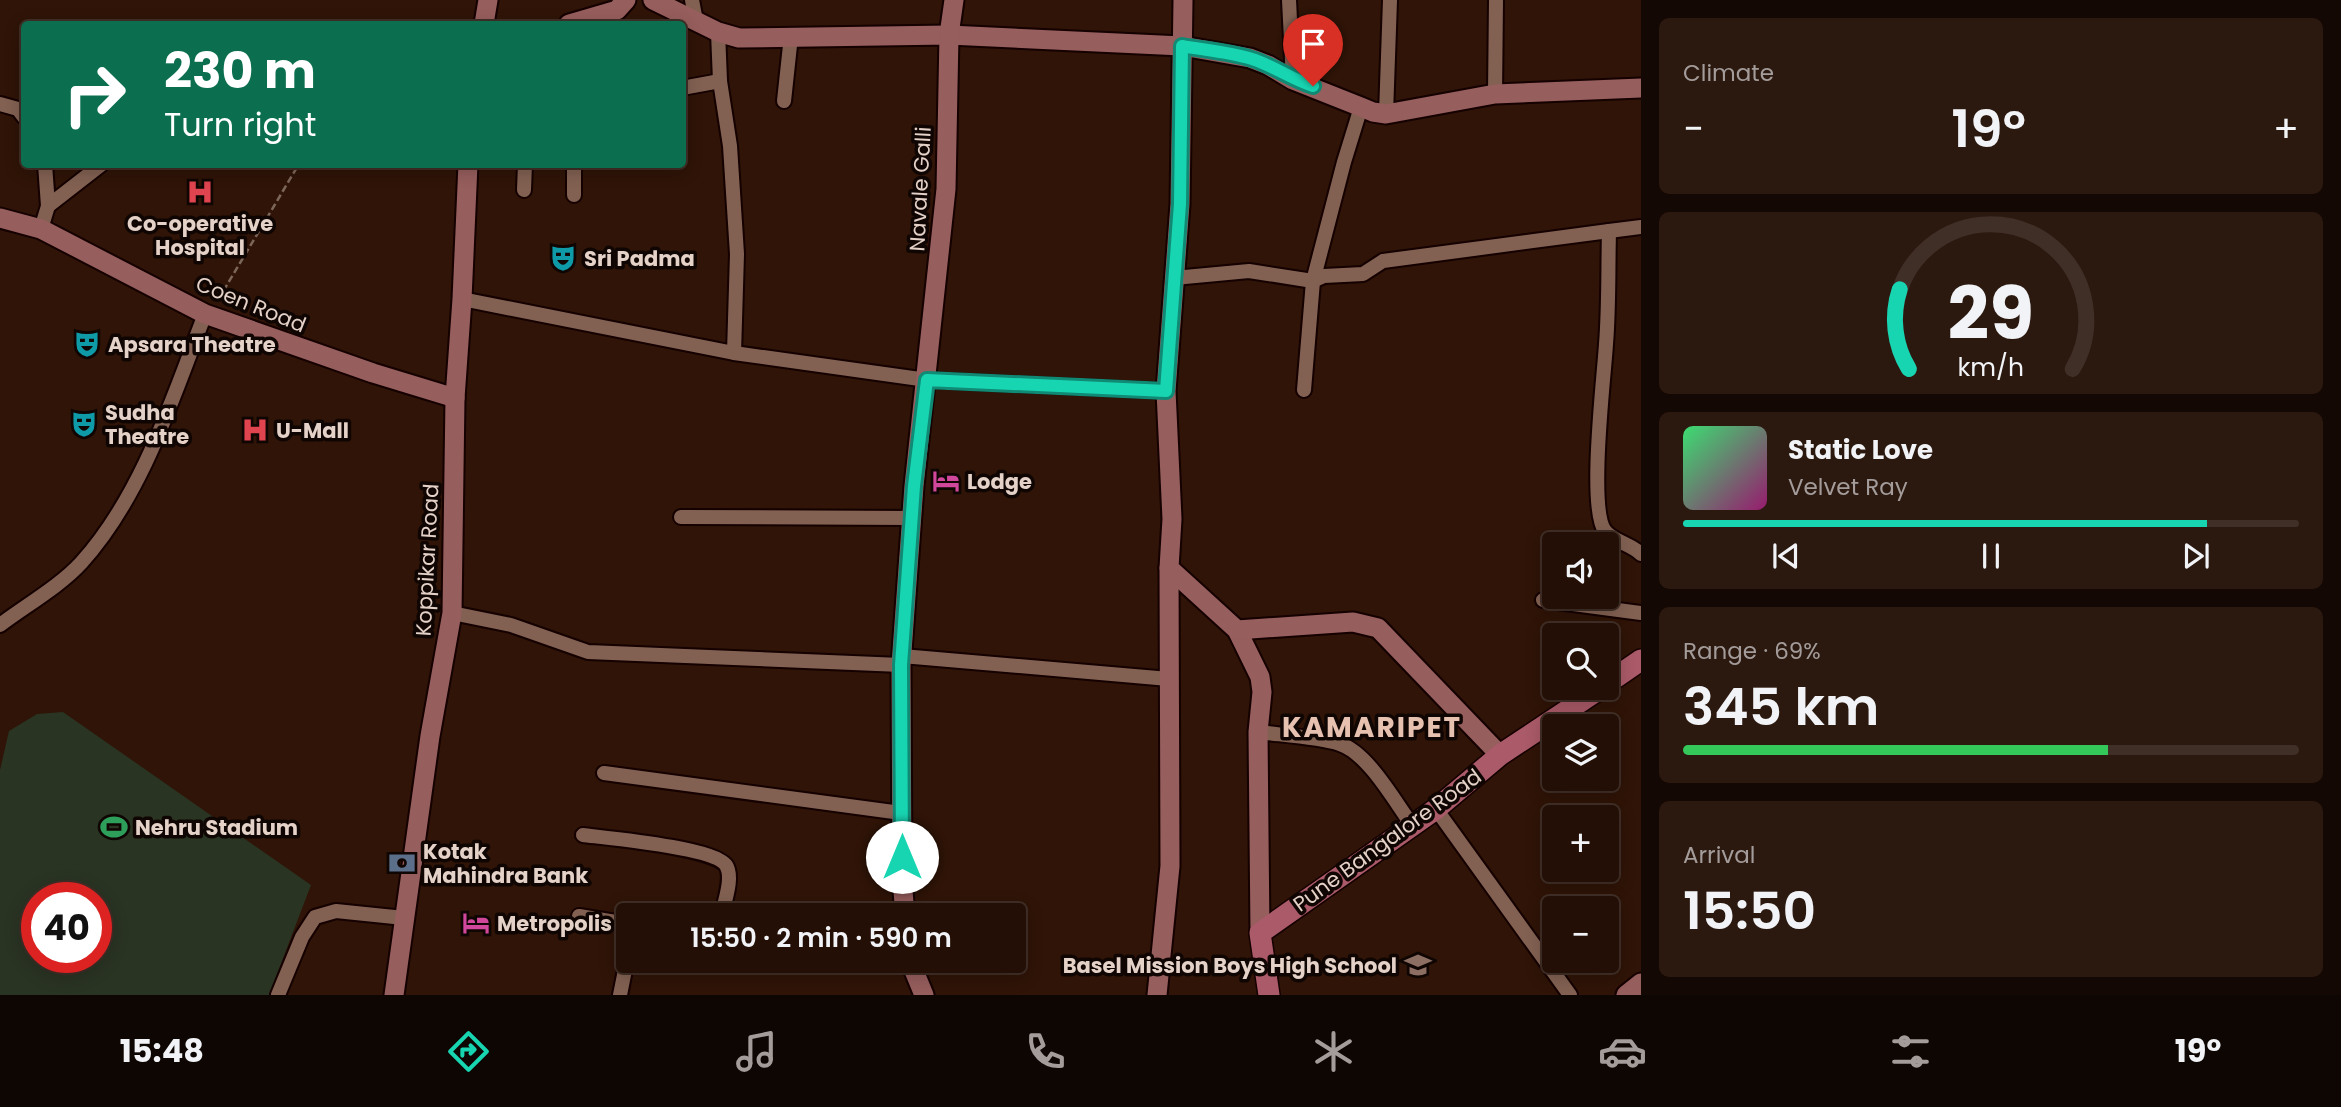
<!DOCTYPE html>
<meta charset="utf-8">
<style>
:root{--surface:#230f05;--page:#2b180f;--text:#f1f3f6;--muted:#a39c9a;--line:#402f27;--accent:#18d5b2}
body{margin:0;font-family:Poppins,sans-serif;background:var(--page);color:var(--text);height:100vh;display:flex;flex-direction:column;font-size:26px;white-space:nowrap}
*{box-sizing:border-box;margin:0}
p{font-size:23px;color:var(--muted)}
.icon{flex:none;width:38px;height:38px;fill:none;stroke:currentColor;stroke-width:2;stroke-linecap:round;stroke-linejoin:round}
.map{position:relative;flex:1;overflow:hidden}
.side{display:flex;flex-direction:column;gap:18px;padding:18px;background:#130803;width:700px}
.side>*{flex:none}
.top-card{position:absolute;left:21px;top:21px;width:665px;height:147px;border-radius:7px;box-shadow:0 4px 18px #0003,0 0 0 2px var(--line);background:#0b6e4f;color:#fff;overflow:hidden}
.fabs{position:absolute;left:1542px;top:532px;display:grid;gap:14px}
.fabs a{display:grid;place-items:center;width:77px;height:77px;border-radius:7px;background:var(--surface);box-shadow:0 4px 18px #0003,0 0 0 2px var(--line);font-size:35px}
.speed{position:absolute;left:21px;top:882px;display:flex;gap:14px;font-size:35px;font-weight:700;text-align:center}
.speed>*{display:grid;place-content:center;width:91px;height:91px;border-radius:50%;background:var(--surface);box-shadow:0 4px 18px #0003,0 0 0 2px var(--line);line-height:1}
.speed .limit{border:10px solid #d22;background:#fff;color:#111}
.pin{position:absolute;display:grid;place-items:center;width:60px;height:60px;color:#fff;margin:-72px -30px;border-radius:50% 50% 50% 0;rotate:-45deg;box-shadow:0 0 7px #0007}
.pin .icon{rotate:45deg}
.me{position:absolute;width:77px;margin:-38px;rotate:0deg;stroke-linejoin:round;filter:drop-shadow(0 0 5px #0008)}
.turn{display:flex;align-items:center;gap:24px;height:147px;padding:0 28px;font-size:32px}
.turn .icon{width:91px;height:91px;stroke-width:2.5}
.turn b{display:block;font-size:49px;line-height:60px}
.big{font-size:52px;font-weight:600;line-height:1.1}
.side .widget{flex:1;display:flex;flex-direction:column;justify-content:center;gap:10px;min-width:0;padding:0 24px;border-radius:10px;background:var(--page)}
.side .dial{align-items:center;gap:0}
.dial svg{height:182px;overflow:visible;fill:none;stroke:var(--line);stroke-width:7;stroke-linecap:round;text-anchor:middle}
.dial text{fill:var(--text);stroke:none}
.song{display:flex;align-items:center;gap:21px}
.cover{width:84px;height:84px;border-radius:10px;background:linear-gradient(135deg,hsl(140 70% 55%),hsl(320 70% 35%))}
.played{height:7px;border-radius:4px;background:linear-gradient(90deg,var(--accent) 85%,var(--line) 85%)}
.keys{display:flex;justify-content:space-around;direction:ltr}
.heat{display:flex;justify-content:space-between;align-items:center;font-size:38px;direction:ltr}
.charge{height:10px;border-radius:5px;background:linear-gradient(90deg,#34c759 69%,var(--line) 0)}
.trip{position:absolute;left:616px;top:903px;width:410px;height:70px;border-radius:7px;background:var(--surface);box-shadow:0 4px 18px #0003,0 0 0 2px var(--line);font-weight:600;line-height:70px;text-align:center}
.menu{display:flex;height:112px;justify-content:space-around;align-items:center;background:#0e0602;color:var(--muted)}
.menu .icon{width:49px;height:49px}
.menu .active{color:var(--accent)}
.menu b{font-size:32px;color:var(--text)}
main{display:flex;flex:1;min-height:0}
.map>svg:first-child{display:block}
.pitch{fill:#2a3423;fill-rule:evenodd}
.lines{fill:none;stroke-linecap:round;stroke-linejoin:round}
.street-casing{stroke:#150100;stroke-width:18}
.secondary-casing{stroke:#150100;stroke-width:23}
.primary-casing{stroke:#150100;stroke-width:24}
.path{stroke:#7d665a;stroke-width:2.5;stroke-dasharray:7 3.5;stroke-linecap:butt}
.street{stroke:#826152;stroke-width:14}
.secondary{stroke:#965e5d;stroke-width:19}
.primary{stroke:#aa5a68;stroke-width:21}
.route-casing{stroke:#108a74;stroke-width:18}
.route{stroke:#18d5b2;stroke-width:12}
.labels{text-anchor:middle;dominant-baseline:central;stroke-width:7;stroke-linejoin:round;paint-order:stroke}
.street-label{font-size:21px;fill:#e4d1c8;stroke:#0f0502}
.poi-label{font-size:21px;font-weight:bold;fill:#e4d1c8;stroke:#0f0502;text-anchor:start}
.district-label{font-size:28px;font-weight:bold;letter-spacing:2px;fill:#e7c1b0;stroke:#0f0502}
</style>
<main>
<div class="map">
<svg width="1641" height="995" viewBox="0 0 1641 995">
<rect width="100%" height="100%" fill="#2f1407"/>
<path class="pitch" d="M63 712 311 885 269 995H0V770L9 731 37 714ZM37 898H96V957H37Z"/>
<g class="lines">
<defs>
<g id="street">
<path d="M692 0 696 21"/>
<path d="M1289 0 1293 80"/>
<path d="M718 32 720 81 730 146 737 254 734 353"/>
<path d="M682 88 720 81"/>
<path d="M1495 94 1496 0"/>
<path d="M784 101 791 36"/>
<path d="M0 104 18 109 24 117"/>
<path d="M1386 114 1390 0"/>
<path d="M574 164V195"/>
<path d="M524 190 525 164"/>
<path d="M48 206 102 164"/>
<path d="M1641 227 1609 231C1608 269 1609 307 1606 344 1604 377 1588 509 1605 531 1614 542 1631 544 1641 554"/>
<path d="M41 229 48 206 45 164"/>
<path d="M1174 278 1249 271 1313 281 1324 276 1363 274 1383 261 1609 231"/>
<path d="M462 299 734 353 927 380 1166 391"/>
<path d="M1304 390 1313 281 1344 162 1361 107"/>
<path d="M681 517 912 518"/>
<path d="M1543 600 1641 613"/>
<path d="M452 613 511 625 588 652 901 665"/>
<path d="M0 625C25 606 60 586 81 563 142 496 173 397 205 314"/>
<path d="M902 656 1169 679"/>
<path d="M1258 732C1281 735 1319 737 1340 744 1368 753 1395 802 1412 825"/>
<path d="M604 773 901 813"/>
<path d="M1436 809 1570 995"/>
<path d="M583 835C607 838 719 848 727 867 733 880 724 902 722 915"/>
<path d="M579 916 628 924"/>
<path d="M278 995 302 937 315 917 336 911 404 918"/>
<path d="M620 995 628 955"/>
</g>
<g id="secondary">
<path d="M653 0 718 32 739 38 949 35 1182 46 1250 58 1268 65 1293 80 1361 107 1373 112 1386 114 1495 94 1641 88"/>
<path d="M1183 0 1180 204 1166 391 1172 519 1169 568 1237 630 1260 677 1262 692 1258 732 1260 933"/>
<path d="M484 24 488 0"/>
<path d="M569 24 617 10 626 0"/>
<path d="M0 218 41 229 205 314 373 373 455 398"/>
<path d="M1237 630 1353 622 1378 628 1500 755"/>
<path d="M905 915 902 879 901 665 914 486 946 189 949 35 954 0"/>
<path d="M910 961 924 995"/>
<path d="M394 995 430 736 452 613 455 398 462 299 468 164"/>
<path d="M1157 995 1170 866 1169 568"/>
<path d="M1626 995 1641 983"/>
</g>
<g id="primary">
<path d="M1606 684 1641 660"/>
<path d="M1269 995 1260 933 1436 809 1500 755 1601 688"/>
</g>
</defs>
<use href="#street" class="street-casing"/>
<use href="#secondary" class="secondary-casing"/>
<use href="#primary" class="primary-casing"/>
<path class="path" d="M218 300 299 164"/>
<use href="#street" class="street"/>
<use href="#secondary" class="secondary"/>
<use href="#primary" class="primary"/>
</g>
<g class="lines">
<defs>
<path id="route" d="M902 857 901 665 914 486 927 380 1166 391 1180 204 1182 46C1205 50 1230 52 1252 59 1274 66 1291 79 1313 86"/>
</defs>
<use href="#route" class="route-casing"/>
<use href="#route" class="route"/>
</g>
<defs>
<symbol id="hospital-bare" viewBox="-9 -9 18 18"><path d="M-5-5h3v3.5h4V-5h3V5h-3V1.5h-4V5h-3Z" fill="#e0444e" stroke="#0f0502" stroke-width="2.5" paint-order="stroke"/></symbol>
<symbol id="theatre-bare" viewBox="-9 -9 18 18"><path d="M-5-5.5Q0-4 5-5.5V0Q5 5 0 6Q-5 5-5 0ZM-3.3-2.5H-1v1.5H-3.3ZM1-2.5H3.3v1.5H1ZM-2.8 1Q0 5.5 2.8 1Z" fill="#0f9aa8" stroke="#0f0502" stroke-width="2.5" paint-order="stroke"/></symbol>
<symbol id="hotel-bare" viewBox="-9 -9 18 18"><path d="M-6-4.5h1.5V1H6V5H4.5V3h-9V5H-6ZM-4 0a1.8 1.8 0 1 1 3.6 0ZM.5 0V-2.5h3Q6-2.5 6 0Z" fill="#d1479c" stroke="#0f0502" stroke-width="2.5" paint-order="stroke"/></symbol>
<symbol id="stadium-bare" viewBox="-9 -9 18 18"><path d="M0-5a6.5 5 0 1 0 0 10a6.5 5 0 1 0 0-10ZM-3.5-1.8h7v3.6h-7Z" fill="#2e9e5b" stroke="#0f0502" stroke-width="2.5" paint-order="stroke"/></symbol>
<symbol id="bank-bare" viewBox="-9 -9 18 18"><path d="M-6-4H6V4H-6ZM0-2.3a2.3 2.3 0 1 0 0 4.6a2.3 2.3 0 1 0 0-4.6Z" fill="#5c6f8a" stroke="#0f0502" stroke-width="2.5" paint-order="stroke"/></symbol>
<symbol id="school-bare" viewBox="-9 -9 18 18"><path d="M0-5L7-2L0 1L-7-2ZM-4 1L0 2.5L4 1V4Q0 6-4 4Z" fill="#8d6e63" stroke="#0f0502" stroke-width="2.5" paint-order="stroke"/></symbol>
</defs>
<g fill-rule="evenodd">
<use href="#hospital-bare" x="181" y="173" width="38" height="38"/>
<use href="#theatre-bare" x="544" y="239" width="38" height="38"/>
<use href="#theatre-bare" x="68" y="325" width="38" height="38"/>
<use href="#theatre-bare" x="65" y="405" width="38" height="38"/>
<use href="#hospital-bare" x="236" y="411" width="38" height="38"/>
<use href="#hotel-bare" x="927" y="462" width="38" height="38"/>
<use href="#stadium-bare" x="95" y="808" width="38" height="38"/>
<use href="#bank-bare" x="383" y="844" width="38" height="38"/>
<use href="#hotel-bare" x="457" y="904" width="38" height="38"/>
<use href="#school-bare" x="1399" y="946" width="38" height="38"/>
</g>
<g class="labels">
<g class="street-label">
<text transform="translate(920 189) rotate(-87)">Navale Galli</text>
<text transform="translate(251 304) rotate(22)">Coen Road</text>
<text transform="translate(427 560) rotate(-87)">Koppikar Road</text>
<text transform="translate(1387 840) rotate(-36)">Pune Bangalore Road</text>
</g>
<g class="poi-label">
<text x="200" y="223" text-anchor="middle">Co-operative<tspan x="200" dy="24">Hospital</tspan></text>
<text x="584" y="258">Sri Padma</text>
<text x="108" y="344">Apsara Theatre</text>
<text x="105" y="412">Sudha<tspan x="105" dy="24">Theatre</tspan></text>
<text x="276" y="430">U-Mall</text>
<text x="967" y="481">Lodge</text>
<text x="135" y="827">Nehru Stadium</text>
<text x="423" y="851">Kotak<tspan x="423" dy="24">Mahindra Bank</tspan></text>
<text x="497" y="923">Metropolis</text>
<text x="1397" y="965" text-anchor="end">Basel Mission Boys High School</text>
</g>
<g class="district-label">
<text x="1372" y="727">KAMARIPET</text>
</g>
</g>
</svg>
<div class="fabs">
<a><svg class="icon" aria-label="sound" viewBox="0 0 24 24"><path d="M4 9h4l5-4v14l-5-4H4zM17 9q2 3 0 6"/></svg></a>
<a><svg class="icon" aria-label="search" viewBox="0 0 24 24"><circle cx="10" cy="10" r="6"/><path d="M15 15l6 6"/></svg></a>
<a><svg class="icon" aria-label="layers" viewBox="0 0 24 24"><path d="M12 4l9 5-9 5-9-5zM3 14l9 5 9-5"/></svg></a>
<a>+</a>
<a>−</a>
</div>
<div class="speed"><div class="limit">40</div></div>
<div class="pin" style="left:1313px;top:86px;background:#d93025"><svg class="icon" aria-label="arrive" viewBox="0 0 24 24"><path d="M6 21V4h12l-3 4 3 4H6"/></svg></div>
<svg class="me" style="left:902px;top:857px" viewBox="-20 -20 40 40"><circle r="19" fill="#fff"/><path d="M0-13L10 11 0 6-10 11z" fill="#18d5b2"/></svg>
<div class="trip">15:50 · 2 min · 590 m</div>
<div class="top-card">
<div class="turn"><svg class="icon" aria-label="right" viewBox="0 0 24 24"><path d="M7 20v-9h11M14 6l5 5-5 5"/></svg><div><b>230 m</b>Turn right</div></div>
</div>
</div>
<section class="side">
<div class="widget"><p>Climate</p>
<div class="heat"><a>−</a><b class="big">19°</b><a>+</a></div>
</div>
<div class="widget dial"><svg viewBox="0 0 100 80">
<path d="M14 69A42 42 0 1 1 86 69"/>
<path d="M14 69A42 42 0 0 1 10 34" stroke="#18d5b2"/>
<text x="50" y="56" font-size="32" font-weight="700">29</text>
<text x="50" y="72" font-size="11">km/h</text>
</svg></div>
<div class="widget">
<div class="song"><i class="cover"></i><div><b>Static Love</b><p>Velvet Ray</p></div></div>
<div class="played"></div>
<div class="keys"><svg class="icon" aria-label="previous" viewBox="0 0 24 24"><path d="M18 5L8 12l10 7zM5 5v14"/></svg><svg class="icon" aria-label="pause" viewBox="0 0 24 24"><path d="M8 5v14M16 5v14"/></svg><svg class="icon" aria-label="next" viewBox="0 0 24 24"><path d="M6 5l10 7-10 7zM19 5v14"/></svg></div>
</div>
<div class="widget"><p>Range · 69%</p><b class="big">345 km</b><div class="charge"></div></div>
<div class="widget"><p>Arrival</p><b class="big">15:50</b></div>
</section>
</main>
<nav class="menu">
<b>15:48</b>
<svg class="icon active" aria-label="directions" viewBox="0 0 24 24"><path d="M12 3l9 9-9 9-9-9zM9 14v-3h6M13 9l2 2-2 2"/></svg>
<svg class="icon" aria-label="music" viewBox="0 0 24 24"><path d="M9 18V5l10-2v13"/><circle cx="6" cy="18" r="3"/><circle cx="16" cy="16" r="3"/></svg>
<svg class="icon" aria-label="phone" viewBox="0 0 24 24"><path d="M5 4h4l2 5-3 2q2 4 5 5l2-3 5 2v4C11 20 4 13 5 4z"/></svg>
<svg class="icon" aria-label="climate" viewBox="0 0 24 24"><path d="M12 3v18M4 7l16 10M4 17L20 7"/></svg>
<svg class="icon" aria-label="car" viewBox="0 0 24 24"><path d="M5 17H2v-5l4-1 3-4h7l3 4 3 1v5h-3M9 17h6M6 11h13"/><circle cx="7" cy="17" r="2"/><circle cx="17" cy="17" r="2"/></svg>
<svg class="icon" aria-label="filters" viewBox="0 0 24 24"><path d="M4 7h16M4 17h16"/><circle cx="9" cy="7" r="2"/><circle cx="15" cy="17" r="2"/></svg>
<b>19°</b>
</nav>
